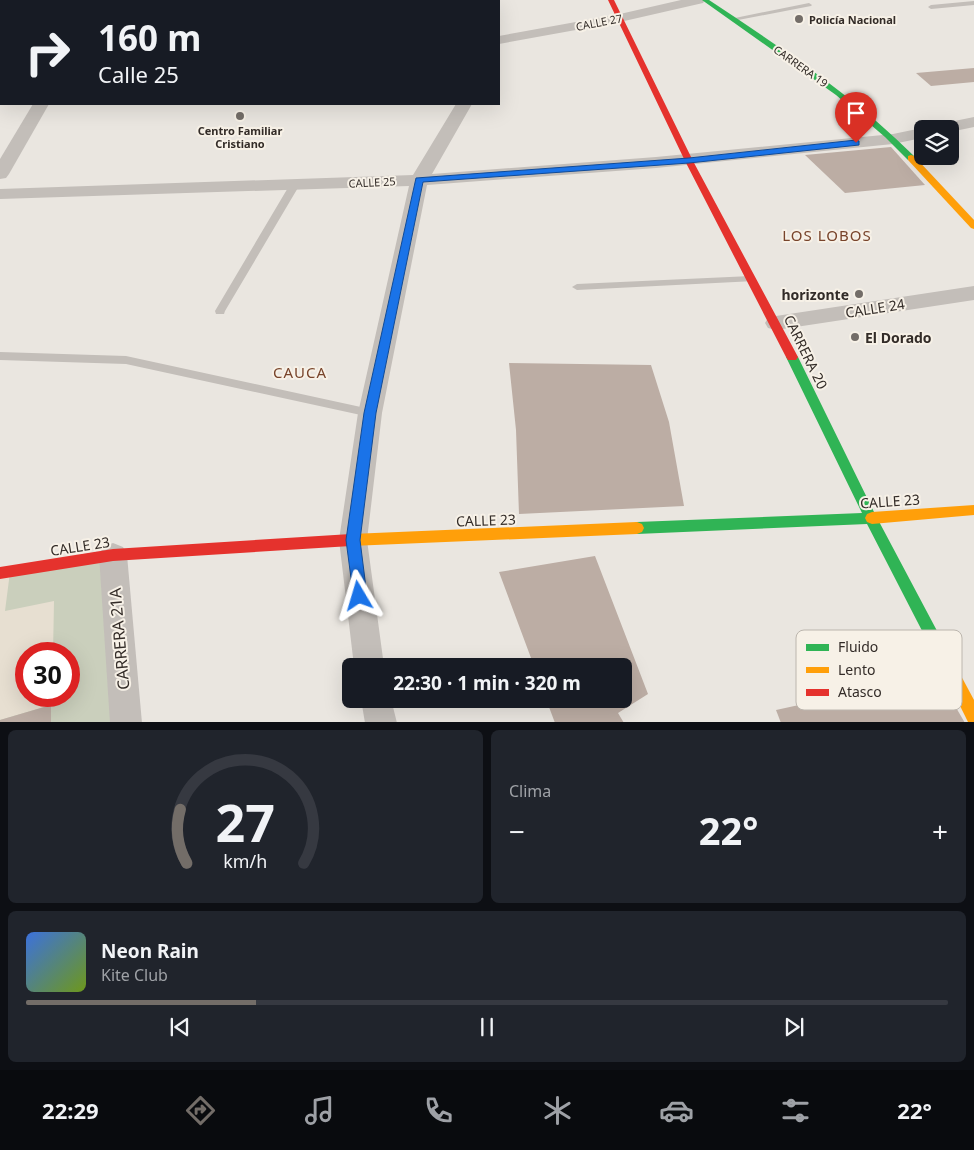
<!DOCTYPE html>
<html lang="es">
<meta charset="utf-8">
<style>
:root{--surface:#171b24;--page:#20242c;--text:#f1f3f6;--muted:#9ea1a6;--line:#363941;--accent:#736d68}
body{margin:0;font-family:"Noto Sans",sans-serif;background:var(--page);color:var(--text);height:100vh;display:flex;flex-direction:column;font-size:19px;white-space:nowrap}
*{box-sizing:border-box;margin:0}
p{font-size:16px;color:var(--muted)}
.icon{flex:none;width:28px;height:28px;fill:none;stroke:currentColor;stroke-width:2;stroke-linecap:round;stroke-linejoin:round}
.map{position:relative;height:722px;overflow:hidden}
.panel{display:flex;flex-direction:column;gap:8px;padding:8px;background:#0d0f14;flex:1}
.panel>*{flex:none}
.guide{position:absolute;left:0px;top:0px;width:500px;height:105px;box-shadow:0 5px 20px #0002;background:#171b24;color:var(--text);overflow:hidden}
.controls{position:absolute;left:914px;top:120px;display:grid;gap:10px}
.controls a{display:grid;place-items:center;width:45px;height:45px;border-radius:8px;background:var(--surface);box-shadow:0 5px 20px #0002;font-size:25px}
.speed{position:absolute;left:15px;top:642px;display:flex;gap:10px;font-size:25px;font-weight:700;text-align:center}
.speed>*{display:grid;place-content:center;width:65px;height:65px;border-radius:50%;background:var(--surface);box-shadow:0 5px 20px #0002;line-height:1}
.speed .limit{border:8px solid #d22;background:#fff;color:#111}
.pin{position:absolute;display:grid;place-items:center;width:42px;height:42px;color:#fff;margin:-51px -21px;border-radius:50% 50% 50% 0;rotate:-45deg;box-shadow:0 0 5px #0007}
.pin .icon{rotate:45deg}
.me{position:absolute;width:55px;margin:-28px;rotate:353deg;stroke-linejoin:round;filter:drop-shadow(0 0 4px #0008)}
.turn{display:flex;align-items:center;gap:18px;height:105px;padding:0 15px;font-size:22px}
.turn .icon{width:65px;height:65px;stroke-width:2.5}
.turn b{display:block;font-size:35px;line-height:42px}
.big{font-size:38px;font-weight:700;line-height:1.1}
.panel .tile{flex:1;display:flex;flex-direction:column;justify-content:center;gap:8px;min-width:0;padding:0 18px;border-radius:8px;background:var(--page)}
.panel .dial{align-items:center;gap:0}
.dial svg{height:130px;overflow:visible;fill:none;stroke:var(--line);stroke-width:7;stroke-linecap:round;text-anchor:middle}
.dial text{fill:var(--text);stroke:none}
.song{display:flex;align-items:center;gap:15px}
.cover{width:60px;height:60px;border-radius:8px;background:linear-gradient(135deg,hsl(220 70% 55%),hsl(80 70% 35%))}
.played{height:5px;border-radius:2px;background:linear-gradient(90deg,var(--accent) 25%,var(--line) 25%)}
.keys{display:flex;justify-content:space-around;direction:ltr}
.heat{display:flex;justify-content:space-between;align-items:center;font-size:28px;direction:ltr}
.panel .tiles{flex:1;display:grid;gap:8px;grid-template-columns:1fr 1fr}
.tile:last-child{grid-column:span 2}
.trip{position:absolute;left:342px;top:658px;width:290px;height:50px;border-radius:8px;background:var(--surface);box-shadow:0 5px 20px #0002;font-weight:700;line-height:50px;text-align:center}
.dock{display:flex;height:80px;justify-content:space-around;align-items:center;background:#090b0e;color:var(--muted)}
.dock .icon{width:35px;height:35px}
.dock .active{color:var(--accent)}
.dock b{font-size:22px;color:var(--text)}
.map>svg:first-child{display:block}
.green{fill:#cacfbc;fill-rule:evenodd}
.plaza{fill:#e7dfd1}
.building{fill:#bcada4}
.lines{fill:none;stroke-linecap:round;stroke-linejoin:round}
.lane{fill:#c3beb9;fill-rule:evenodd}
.street{fill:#c3beb9;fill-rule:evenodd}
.fast{fill:#30b455;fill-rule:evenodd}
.slow{fill:#ff9f0a;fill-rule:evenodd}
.jam{fill:#e5322d;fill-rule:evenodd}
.route{fill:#1a73e8;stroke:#114b97}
.poi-dot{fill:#736d68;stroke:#f7f1e7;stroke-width:2}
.labels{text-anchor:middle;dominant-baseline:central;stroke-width:4;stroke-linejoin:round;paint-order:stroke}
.far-poi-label{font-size:11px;font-weight:bold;fill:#332c28;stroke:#f7f1e7;text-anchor:start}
.far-street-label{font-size:11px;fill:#332c28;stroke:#f7f1e7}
.poi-label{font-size:14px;font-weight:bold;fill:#332c28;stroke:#f7f1e7;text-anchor:end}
.street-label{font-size:14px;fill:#332c28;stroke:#f7f1e7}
.neighbourhood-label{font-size:15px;letter-spacing:1px;fill:#78442b;stroke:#f7f1e7}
.near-street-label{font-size:16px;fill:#332c28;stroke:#f7f1e7}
.key{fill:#f7f1e7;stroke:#bcb6ae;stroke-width:1}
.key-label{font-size:14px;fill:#332c28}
</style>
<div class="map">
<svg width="974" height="723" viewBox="0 0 974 723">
<rect width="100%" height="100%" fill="#eae6e0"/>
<path class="green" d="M113 555 126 722 0 723V573ZM26 654H69V696H26Z"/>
<path class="plaza" d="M10 572 5 611 54 601 53 654H26V696H51V705L0 720V573Z"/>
<g class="building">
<path d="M974 68V82L931 86 916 73Z"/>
<path d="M891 147 925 185 845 193 805 155Z"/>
<path d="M509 363 651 365 669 422 684 506 519 514 516 430Z"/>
<path d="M595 556 648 694 618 713 624 723H555L546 699H624V666H534L499 572Z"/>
<path d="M937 675 965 723H781L776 710Z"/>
<path d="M51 705V723H0V720Z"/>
</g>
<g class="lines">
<g class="lane">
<path d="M974 1V5L931 9 928 7 931 5Z"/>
<path d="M809 3 812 5 811 6 733 21 730 19Z"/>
<path d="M294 183 299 186 225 311 224 314H216L215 311 289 186Z"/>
<path d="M751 276 756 279 755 281 577 290 572 287 577 284Z"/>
<path d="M0 352 126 356 370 409 374 410 376 413 374 416 370 417 126 364 0 360Z"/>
</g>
<g class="street">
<path d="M232 0H253L254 1H233Z"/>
<path d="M681 0H705L703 3 620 22 499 44V36L620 14Z"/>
<rect x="0" y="17" width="1" height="8"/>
<path d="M33 104H49L9 174 6 178 0 179V159Z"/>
<path d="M456 104H472L432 174 656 157 893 134 922 128 925 129H922V138L893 144 656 168 427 185 382 413 367 540 384 666H354L339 540 358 413 409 186 0 199V189L413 175Z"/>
<path d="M974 117V127L950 132V129H933L935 125Z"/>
<path d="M974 286V300L776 330 768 328 765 323 768 318 776 316Z"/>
<path d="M113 543 123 547 127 555 142 723H110L99 555 103 547Z"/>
<path d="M361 699H391L397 723H365Z"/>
</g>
<g class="fast">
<path d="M702 0H709C781 48 853 95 914 156V160H908L885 137 836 95Z"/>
<path d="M792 353 798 357 875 514 944 644 946 649 944 654 939 656 934 654 867 524 637 534 632 532 630 528 632 524 637 522 862 513 786 357Z"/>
</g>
<g class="slow">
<path d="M911 155 914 156 974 220V229L971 228 908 160V156Z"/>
<path d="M974 505V515L872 524 867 522 865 518 867 514 872 512Z"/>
<path d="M637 522 642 524 644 528 642 532 637 534 351 546 346 544 344 540 346 536 351 534Z"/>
<path d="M939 642 944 644 974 700V723L968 722 932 649 934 644Z"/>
</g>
<g class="jam">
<path d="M608 0H614L693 161 798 357 796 360H788L786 357 685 161Z"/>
<path d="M351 534 356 536 358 540 356 544 351 546 113 561 0 579V567L113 549Z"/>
</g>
</g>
<path class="route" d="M856 140 859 141V145L689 163 423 182 376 413 360 540 367 596 364 601 359 602 354 601 346 540 364 413 416 178 689 158Z"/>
<g class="poi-dot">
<circle cx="799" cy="19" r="5"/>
<circle cx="240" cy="116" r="5"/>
<circle cx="859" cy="294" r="5"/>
<circle cx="855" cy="337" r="5"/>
</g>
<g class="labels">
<g class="far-poi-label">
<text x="809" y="19">Policía Nacional</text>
<text x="240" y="130" text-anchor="middle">Centro Familiar<tspan x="240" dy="13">Cristiano</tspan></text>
</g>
<g class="far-street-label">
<text transform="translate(599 22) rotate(-11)">CALLE 27</text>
<text transform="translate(801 66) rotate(35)">CARRERA 19</text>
<text transform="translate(372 182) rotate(-3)">CALLE 25</text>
</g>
<g class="poi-label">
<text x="849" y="294">horizonte</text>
<text x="865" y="337" text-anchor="start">El Dorado</text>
</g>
<g class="street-label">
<text transform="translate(875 308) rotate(-9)">CALLE 24</text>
<text transform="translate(806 352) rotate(64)">CARRERA 20</text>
<text transform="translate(890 501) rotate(-4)">CALLE 23</text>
<text transform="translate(486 520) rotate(-2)">CALLE 23</text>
<text transform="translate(80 546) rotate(-9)">CALLE 23</text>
</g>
<g class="neighbourhood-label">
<text x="827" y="235">LOS LOBOS</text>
<text x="300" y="372">CAUCA</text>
</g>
<g class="near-street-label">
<text transform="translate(119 639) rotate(-95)">CARRERA 21A</text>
</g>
</g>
<rect x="796" y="630" width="166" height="80" rx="8" class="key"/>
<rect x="806" y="644" width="23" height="7" fill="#30b455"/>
<rect x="806" y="667" width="23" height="6" fill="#ff9f0a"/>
<rect x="806" y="689" width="23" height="7" fill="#e5322d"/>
<g class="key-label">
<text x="838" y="652">Fluido</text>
<text x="838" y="675">Lento</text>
<text x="838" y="697">Atasco</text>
</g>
</svg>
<div class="controls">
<a><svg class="icon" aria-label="layers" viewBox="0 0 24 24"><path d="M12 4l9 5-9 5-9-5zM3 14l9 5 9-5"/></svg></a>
</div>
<div class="speed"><div class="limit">30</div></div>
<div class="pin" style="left:856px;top:143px;background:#d93025"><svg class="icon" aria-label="arrive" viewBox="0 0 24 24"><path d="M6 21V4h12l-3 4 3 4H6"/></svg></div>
<svg class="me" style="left:359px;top:596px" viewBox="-20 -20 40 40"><path d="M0-17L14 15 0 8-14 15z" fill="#1a73e8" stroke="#fff" stroke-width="4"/></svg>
<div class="trip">22:30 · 1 min · 320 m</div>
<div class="guide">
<div class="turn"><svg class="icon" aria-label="right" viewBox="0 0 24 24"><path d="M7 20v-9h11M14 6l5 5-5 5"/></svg><div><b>160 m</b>Calle 25</div></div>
</div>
</div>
<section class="panel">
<div class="tiles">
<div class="tile dial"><svg viewBox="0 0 100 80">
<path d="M14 69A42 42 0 1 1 86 69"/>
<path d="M14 69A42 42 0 0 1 10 36" stroke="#736d68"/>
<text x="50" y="56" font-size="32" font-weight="700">27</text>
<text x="50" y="72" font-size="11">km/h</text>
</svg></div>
<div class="tile"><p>Clima</p>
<div class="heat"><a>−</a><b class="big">22°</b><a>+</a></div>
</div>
<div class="tile">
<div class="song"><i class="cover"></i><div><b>Neon Rain</b><p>Kite Club</p></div></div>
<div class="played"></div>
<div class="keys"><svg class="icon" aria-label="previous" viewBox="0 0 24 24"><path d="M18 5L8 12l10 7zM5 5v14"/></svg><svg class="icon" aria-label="pause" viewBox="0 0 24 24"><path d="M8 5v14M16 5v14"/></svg><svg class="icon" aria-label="next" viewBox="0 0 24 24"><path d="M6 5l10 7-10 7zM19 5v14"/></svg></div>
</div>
</div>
</section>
<nav class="dock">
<b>22:29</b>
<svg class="icon active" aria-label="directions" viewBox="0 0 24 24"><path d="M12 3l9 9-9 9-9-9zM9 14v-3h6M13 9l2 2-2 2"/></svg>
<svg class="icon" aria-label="music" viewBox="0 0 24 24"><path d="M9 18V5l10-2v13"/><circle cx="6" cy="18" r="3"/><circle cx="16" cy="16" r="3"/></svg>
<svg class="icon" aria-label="phone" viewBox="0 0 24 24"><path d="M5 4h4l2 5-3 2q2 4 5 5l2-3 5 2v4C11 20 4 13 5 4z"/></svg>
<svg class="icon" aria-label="climate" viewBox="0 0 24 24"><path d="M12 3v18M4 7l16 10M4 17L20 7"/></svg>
<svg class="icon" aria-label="car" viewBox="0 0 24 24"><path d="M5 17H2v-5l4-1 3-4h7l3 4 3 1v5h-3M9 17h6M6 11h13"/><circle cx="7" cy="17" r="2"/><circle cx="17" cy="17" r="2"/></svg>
<svg class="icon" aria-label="filters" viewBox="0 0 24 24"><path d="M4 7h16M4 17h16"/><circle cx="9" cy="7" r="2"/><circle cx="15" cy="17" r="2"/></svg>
<b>22°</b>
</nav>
